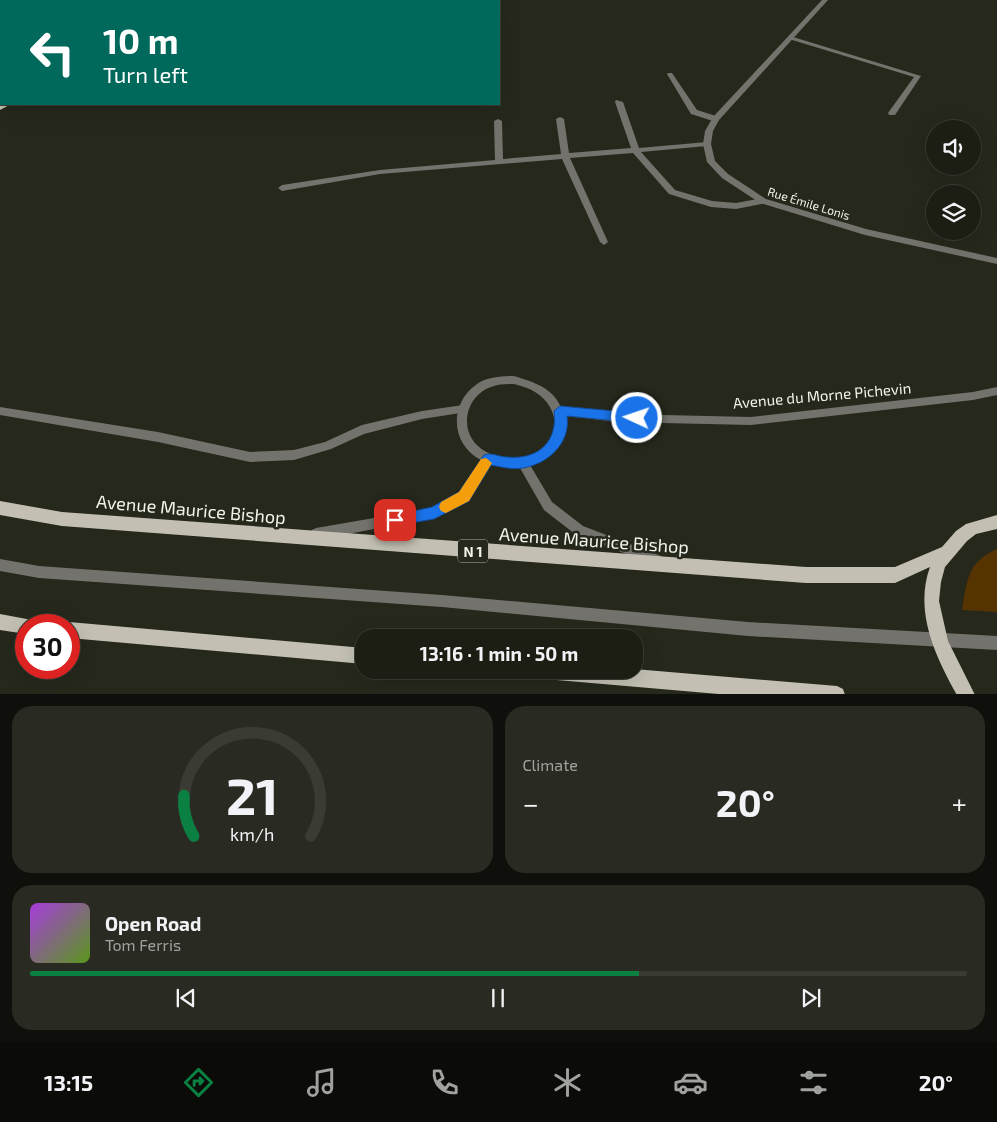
<!DOCTYPE html>
<meta charset="utf-8">
<style>
:root{--surface:#1c1e14;--page:#292b22;--text:#f1f3f6;--muted:#a0a2a0;--line:#3a3c34;--accent:#0b8043}
body{margin:0;font-family:"Exo 2",sans-serif;background:var(--page);color:var(--text);height:100vh;display:flex;flex-direction:column;font-size:19px;white-space:nowrap}
*{box-sizing:border-box;margin:0}
p{font-size:16px;color:var(--muted)}
.icon{flex:none;width:28px;height:28px;fill:none;stroke:currentColor;stroke-width:2;stroke-linecap:round;stroke-linejoin:round}
.map{position:relative;height:694px;overflow:hidden}
.panel{display:flex;flex-direction:column;gap:12px;padding:12px;background:#0f100b;flex:1}
.panel>*{flex:none}
.banner{position:absolute;left:0px;top:0px;width:500px;height:105px;box-shadow:0 5px 20px #0002,0 0 0 1px var(--line);background:#00695c;color:#fff;overflow:hidden}
.tools{position:absolute;left:926px;top:120px;display:grid;gap:10px}
.tools a{display:grid;place-items:center;width:55px;height:55px;border-radius:50%;background:var(--surface);box-shadow:0 5px 20px #0002,0 0 0 1px var(--line);font-size:25px}
.speed{position:absolute;left:15px;top:614px;display:flex;gap:10px;font-size:25px;font-weight:700;text-align:center}
.speed>*{display:grid;place-content:center;width:65px;height:65px;border-radius:50%;background:var(--surface);box-shadow:0 5px 20px #0002,0 0 0 1px var(--line);line-height:1}
.speed .limit{border:8px solid #d22;background:#fff;color:#111}
.pin{position:absolute;display:grid;place-items:center;width:42px;height:42px;color:#fff;margin:-21px;border-radius:10px;box-shadow:0 2px 8px #0006}
.me{position:absolute;width:55px;margin:-28px;rotate:273deg;stroke-linejoin:round;filter:drop-shadow(0 0 4px #0008)}
.turn{display:flex;align-items:center;gap:18px;height:105px;padding:0 20px;font-size:22px}
.turn .icon{width:65px;height:65px;stroke-width:2.5}
.turn b{display:block;font-size:35px;line-height:42px}
.big{font-size:38px;font-weight:700;line-height:1.1}
.panel .widget{flex:1;display:flex;flex-direction:column;justify-content:center;gap:8px;min-width:0;padding:0 18px;border-radius:20px;background:var(--page)}
.panel .dial{align-items:center;gap:0}
.dial svg{height:130px;overflow:visible;fill:none;stroke:var(--line);stroke-width:7;stroke-linecap:round;text-anchor:middle}
.dial text{fill:var(--text);stroke:none}
.song{display:flex;align-items:center;gap:15px}
.cover{width:60px;height:60px;border-radius:8px;background:linear-gradient(135deg,hsl(280 70% 55%),hsl(90 70% 35%))}
.played{height:5px;border-radius:2px;background:linear-gradient(90deg,var(--accent) 65%,var(--line) 65%)}
.keys{display:flex;justify-content:space-around;direction:ltr}
.heat{display:flex;justify-content:space-between;align-items:center;font-size:28px;direction:ltr}
.panel .tiles{flex:1;display:grid;gap:12px;grid-template-columns:1fr 1fr}
.widget:last-child{grid-column:span 2}
.trip{position:absolute;left:355px;top:629px;width:288px;height:50px;border-radius:20px;background:var(--surface);box-shadow:0 5px 20px #0002,0 0 0 1px var(--line);font-weight:700;line-height:50px;text-align:center}
.tab-bar{display:flex;height:80px;justify-content:space-around;align-items:center;background:#0b0c08;color:var(--muted)}
.tab-bar .icon{width:35px;height:35px}
.tab-bar .active{color:var(--accent)}
.tab-bar b{font-size:22px;color:var(--text)}
.map>svg:first-child{display:block}
.green{fill:#563402}
.lines{fill:none;stroke-linecap:round;stroke-linejoin:round}
.lane{fill:#74726c;fill-rule:evenodd}
.street{fill:#74726c;fill-rule:evenodd}
.primary{fill:#c3c0b3;fill-rule:evenodd}
.route{fill:#1a73e8;stroke:#114b97}
.slow{fill:#f59e0b}
.labels{text-anchor:middle;dominant-baseline:central;stroke-width:5;stroke-linejoin:round;paint-order:stroke}
.far-street-label{font-size:12px;fill:#f2f4ec;stroke:#25281b}
.shield{fill:#25281b;stroke:#b4b7ad;stroke-width:1}
.shield-label{font-size:14px;font-weight:bold;fill:#f2f4ec}
.street-label{font-size:15px;fill:#f2f4ec;stroke:#25281b}
.near-street-label{font-size:18px;fill:#f2f4ec;stroke:#25281b}
</style>
<div class="map">
<svg width="997" height="695" viewBox="0 0 997 695">
<rect width="100%" height="100%" fill="#25281b"/>
<path class="green" d="M997 549V612L962 610C967 581 967 562 997 549Z"/>
<g class="lines">
<g class="lane">
<path d="M789 37H793L921 76 895 115H889L888 113 914 77 789 39Z"/>
<path d="M668 73H672L697 110 719 117V121H713L691 114 667 74Z"/>
<rect x="0" y="87" width="1" height="4"/>
<path d="M616 100 623 102 639 148 707 142 711 144 707 146 641 152 675 190 712 201 736 203 763 198 767 201 766 203 736 209 711 207 669 194 633 153 570 158 608 242 604 245 600 242 562 159 380 174 282 191 278 188 282 185 380 170 495 160 494 121 498 119 502 121 503 159 561 154 556 119 560 117 564 119 569 153 631 148 615 102Z"/>
<path d="M463 405 467 406 468 409 467 412 422 419 364 434 331 449 294 460 250 462 158 442 0 415V407L158 432 250 452 294 450 325 442 362 425 422 411Z"/>
<path d="M0 559 39 566 442 595 748 622 997 636V650L748 636 442 607 39 578 0 571Z"/>
</g>
<g class="street">
<path d="M822 0H828L719 120 713 131 711 144 715 161 728 174 766 199 866 229 997 258V264L865 235 760 203 722 178 707 162 703 144 705 131 713 117Z"/>
<path d="M514 376C533 382 552 387 561 407L618 414 751 417 973 392 997 387V395L973 400 751 425 618 422 566 416C565 442 555 457 530 465L552 502 583 526 661 556 663 560 661 564 657 566 575 534 544 510 520 468 500 467 491 464 468 500 438 517 316 540 312 538 310 534 312 530 316 528 432 508 460 492 481 460C451 445 448 404 477 384 487 377 502 376 514 376ZM514 384C521 386 529 388 535 392 560 407 562 439 535 454 527 458 518 458 509 458 498 457 486 454 478 446 458 428 467 395 491 387 498 384 506 384 514 384Z"/>
</g>
<g class="primary">
<path d="M1 66V72L0 73V67Z"/>
<path d="M0 103H1L11 104 0 110Z"/>
<path d="M0 501 62 512 806 567H895L942 547 956 531 966 524 997 515V529L976 534 967 541 945 567 941 582 939 601 948 641 975 695H957C935 656 914 611 930 567L895 583H806L62 526 0 515Z"/>
<path d="M0 614 32 620 34 625H26V634L0 630Z"/>
<path d="M69 622 364 648V664L69 638V625H63Z"/>
<path d="M634 669 837 686 843 689 845 695H730L545 679 539 676 536 670Z"/>
</g>
</g>
<path class="route" d="M560 406 637 413 643 418 637 423 567 416C571 443 548 464 523 468 512 470 502 467 491 465L469 501 434 519 395 526 390 524 388 520 390 516 432 507 459 492 484 455C492 452 499 457 507 457 538 460 558 442 554 411Z"/>
<path class="slow" d="M486 458 492 463 469 501 446 513 441 511 439 507 441 502 459 492 481 459Z"/>
<g class="labels">
<g class="far-street-label">
<text transform="translate(809 203) rotate(17)">Rue Émile Lonis</text>
</g>
<rect class="shield" x="458" y="539.5" width="30" height="23" rx="4"/>
<g class="shield-label">
<text x="473" y="551">N 1</text>
</g>
<g class="street-label">
<text transform="translate(822 395) rotate(-5)">Avenue du Morne Pichevin</text>
</g>
<g class="near-street-label">
<text transform="translate(191 509) rotate(5)">Avenue Maurice Bishop</text>
<text transform="translate(594 540) rotate(4)">Avenue Maurice Bishop</text>
</g>
</g>
</svg>
<div class="tools">
<a><svg class="icon" aria-label="sound" viewBox="0 0 24 24"><path d="M4 9h4l5-4v14l-5-4H4zM17 9q2 3 0 6"/></svg></a>
<a><svg class="icon" aria-label="layers" viewBox="0 0 24 24"><path d="M12 4l9 5-9 5-9-5zM3 14l9 5 9-5"/></svg></a>
</div>
<div class="speed"><div class="limit">30</div></div>
<div class="pin" style="left:395px;top:520px;background:#d93025"><svg class="icon" aria-label="arrive" viewBox="0 0 24 24"><path d="M6 21V4h12l-3 4 3 4H6"/></svg></div>
<svg class="me" style="left:637px;top:418px" viewBox="-20 -20 40 40"><circle r="17" fill="#1a73e8" stroke="#fff" stroke-width="3"/><path d="M0-11L8 9 0 5-8 9z" fill="#fff"/></svg>
<div class="trip">13:16 · 1 min · 50 m</div>
<div class="banner">
<div class="turn"><svg class="icon" aria-label="left" viewBox="0 0 24 24"><path d="M17 20v-9H6M10 6l-5 5 5 5"/></svg><div><b>10 m</b>Turn left</div></div>
</div>
</div>
<section class="panel">
<div class="tiles">
<div class="widget dial"><svg viewBox="0 0 100 80">
<path d="M14 69A42 42 0 1 1 86 69"/>
<path d="M14 69A42 42 0 0 1 8 44" stroke="#0b8043"/>
<text x="50" y="56" font-size="32" font-weight="700">21</text>
<text x="50" y="72" font-size="11">km/h</text>
</svg></div>
<div class="widget"><p>Climate</p>
<div class="heat"><a>−</a><b class="big">20°</b><a>+</a></div>
</div>
<div class="widget">
<div class="song"><i class="cover"></i><div><b>Open Road</b><p>Tom Ferris</p></div></div>
<div class="played"></div>
<div class="keys"><svg class="icon" aria-label="previous" viewBox="0 0 24 24"><path d="M18 5L8 12l10 7zM5 5v14"/></svg><svg class="icon" aria-label="pause" viewBox="0 0 24 24"><path d="M8 5v14M16 5v14"/></svg><svg class="icon" aria-label="next" viewBox="0 0 24 24"><path d="M6 5l10 7-10 7zM19 5v14"/></svg></div>
</div>
</div>
</section>
<nav class="tab-bar">
<b>13:15</b>
<svg class="icon active" aria-label="directions" viewBox="0 0 24 24"><path d="M12 3l9 9-9 9-9-9zM9 14v-3h6M13 9l2 2-2 2"/></svg>
<svg class="icon" aria-label="music" viewBox="0 0 24 24"><path d="M9 18V5l10-2v13"/><circle cx="6" cy="18" r="3"/><circle cx="16" cy="16" r="3"/></svg>
<svg class="icon" aria-label="phone" viewBox="0 0 24 24"><path d="M5 4h4l2 5-3 2q2 4 5 5l2-3 5 2v4C11 20 4 13 5 4z"/></svg>
<svg class="icon" aria-label="climate" viewBox="0 0 24 24"><path d="M12 3v18M4 7l16 10M4 17L20 7"/></svg>
<svg class="icon" aria-label="car" viewBox="0 0 24 24"><path d="M5 17H2v-5l4-1 3-4h7l3 4 3 1v5h-3M9 17h6M6 11h13"/><circle cx="7" cy="17" r="2"/><circle cx="17" cy="17" r="2"/></svg>
<svg class="icon" aria-label="filters" viewBox="0 0 24 24"><path d="M4 7h16M4 17h16"/><circle cx="9" cy="7" r="2"/><circle cx="15" cy="17" r="2"/></svg>
<b>20°</b>
</nav>
